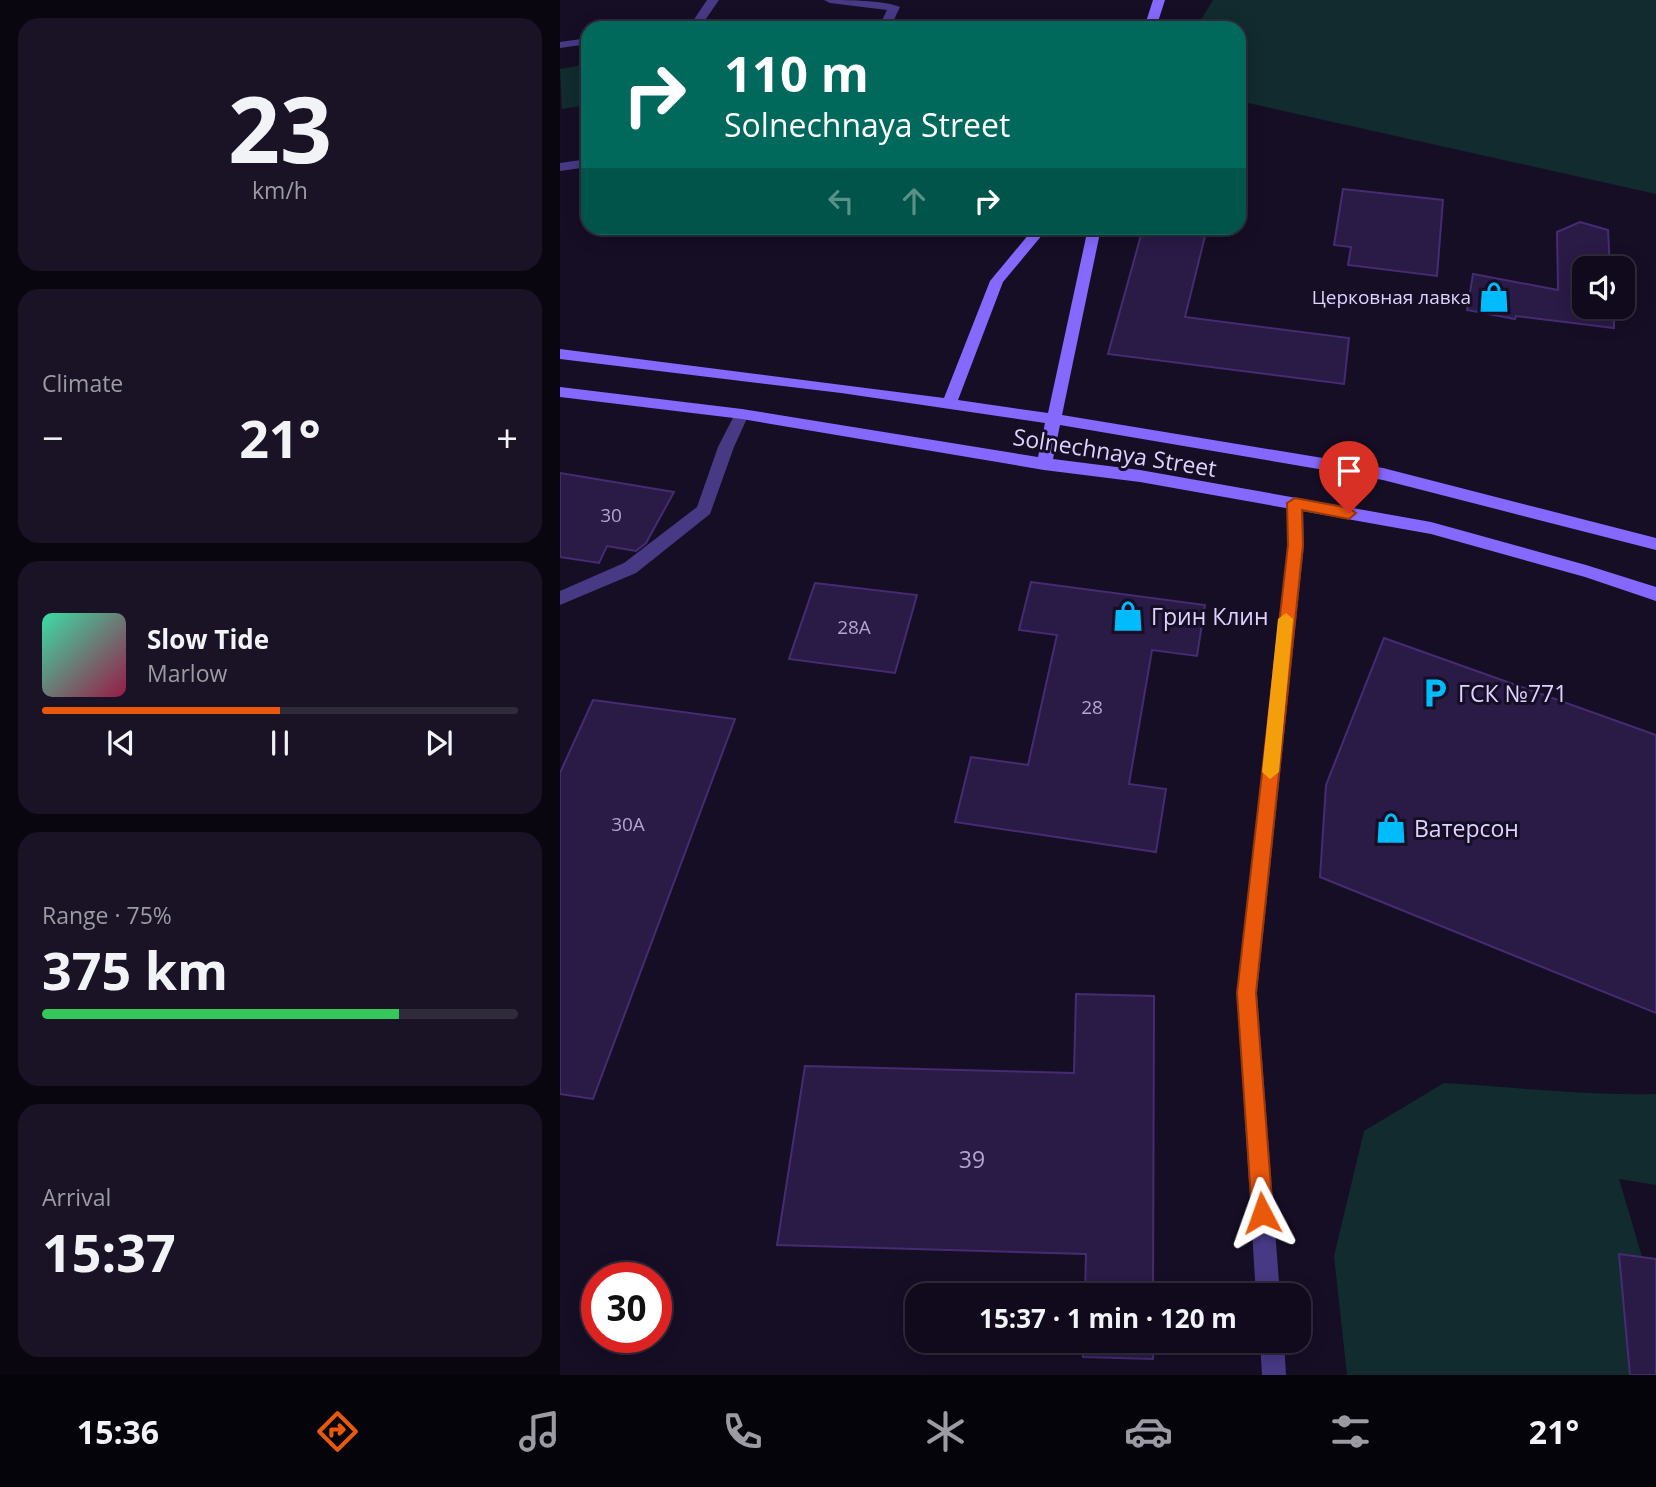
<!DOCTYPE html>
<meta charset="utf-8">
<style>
:root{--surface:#100a1c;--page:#191325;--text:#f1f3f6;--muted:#9c9aa3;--line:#302b3b;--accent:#ea580c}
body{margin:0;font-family:"Open Sans",sans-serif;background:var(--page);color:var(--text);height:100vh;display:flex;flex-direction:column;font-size:26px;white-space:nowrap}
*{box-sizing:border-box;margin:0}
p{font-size:23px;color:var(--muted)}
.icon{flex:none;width:38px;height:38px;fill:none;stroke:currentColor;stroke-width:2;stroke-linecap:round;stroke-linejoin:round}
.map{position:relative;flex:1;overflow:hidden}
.side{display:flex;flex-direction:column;gap:18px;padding:18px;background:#09060f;width:560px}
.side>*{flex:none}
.guide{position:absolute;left:21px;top:21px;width:665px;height:214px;border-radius:21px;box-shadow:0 4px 18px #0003,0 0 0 2px var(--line);background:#00695c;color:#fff;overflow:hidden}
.fabs{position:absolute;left:1012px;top:256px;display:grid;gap:14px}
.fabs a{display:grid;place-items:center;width:63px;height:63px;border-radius:14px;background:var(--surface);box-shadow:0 4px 18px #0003,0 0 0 2px var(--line);font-size:35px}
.speed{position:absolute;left:21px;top:1262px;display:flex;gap:14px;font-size:35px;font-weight:700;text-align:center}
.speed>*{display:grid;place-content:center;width:91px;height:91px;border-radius:50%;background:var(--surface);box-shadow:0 4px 18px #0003,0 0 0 2px var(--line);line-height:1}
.speed .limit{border:10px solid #d22;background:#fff;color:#111}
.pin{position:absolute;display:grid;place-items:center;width:60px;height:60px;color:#fff;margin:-72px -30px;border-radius:50% 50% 50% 0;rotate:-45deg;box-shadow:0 0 7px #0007}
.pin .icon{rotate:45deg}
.me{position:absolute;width:77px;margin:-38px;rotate:356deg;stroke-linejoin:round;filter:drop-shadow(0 0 5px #0008)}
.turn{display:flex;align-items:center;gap:24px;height:147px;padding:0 28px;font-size:32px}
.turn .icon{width:91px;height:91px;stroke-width:2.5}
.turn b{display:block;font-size:49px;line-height:60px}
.lanes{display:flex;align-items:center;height:66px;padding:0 28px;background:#0003;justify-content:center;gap:35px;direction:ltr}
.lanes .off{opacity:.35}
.big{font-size:52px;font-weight:700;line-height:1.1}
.side .widget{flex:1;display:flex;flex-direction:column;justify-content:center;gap:10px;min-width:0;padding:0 24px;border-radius:21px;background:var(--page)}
.side .dial{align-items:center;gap:0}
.dial b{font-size:91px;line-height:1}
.song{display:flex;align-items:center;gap:21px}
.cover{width:84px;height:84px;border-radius:10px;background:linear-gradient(135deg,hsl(160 70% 55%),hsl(340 70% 35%))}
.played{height:7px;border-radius:4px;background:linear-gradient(90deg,var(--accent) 50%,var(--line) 50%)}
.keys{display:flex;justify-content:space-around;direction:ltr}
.heat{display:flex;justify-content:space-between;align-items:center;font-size:38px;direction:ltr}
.charge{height:10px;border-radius:5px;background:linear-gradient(90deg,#34c759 75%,var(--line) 0)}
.trip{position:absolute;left:345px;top:1283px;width:406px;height:70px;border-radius:21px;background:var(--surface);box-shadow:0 4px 18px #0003,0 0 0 2px var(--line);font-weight:700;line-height:70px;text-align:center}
.tab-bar{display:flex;height:112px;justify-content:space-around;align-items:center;background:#06040b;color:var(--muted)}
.tab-bar .icon{width:49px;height:49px}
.tab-bar .active{color:var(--accent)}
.tab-bar b{font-size:32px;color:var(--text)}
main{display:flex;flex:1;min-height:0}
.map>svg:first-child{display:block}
.green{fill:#112b2f}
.building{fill:#2a1a46;stroke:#452c72;stroke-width:2}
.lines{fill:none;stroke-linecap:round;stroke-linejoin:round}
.lane{fill:#483985;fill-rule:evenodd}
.street{fill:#483985;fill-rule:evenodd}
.secondary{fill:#8569ff;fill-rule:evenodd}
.route{fill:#ea580c;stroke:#983908;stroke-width:2}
.slow{fill:#f59e0b}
.labels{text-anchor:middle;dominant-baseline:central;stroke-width:6;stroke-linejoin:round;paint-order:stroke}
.far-poi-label{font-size:19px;fill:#dfd2ff;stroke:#160e25;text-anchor:end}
.number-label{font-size:19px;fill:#b2a4d1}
.street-label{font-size:23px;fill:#dfd2ff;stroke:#160e25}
.poi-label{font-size:23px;fill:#dfd2ff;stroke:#160e25;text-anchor:start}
.near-number-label{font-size:23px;fill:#b2a4d1}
</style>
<main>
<section class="side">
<div class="widget dial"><b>23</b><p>km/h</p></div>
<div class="widget"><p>Climate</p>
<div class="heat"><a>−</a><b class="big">21°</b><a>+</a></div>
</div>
<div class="widget">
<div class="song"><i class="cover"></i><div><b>Slow Tide</b><p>Marlow</p></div></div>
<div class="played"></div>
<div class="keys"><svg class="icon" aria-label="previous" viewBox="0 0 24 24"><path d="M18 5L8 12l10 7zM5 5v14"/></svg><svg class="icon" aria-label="pause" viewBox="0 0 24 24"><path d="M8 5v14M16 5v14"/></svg><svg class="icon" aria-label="next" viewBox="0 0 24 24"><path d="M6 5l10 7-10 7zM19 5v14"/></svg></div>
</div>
<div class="widget"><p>Range · 75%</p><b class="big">375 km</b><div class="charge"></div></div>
<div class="widget"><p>Arrival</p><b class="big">15:37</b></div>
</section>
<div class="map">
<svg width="1096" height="1375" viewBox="0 0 1096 1375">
<rect width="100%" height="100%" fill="#160e25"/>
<g class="green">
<path d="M653 0H1096V194L679 101V28H636Z"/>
<path d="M28 64V105L2 109 0 69Z"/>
<path d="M884 1083C955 1087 1026 1096 1096 1094V1185L1059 1179 1086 1270 1096 1375H787L774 1256 804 1131Z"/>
</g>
<g class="building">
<path d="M783 189 883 200 877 276 788 265 791 247 774 245Z"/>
<path d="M1020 222 1048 230 1050 268H1024V306H1054V328L956 316 955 319 907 310 913 274 998 290 997 232Z"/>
<path d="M583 228H647L625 317 789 338 784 384 548 354Z"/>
<path d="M0 473 114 492 86 543 76 551 47 546 39 563 0 557Z"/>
<path d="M471 582 645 605 637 656 592 650 569 784 606 789 596 852 395 822 411 757 468 765 497 635 459 630Z"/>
<path d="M255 583 357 595 335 673 229 659Z"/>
<path d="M824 638 1096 735V1013L760 877 766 785Z"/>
<path d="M33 700 175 719 33 1099 0 1094V773Z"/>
<path d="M516 994 594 996 593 1295H525L526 1254 217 1245 245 1066 514 1073Z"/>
<path d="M1059 1254 1096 1259V1375H1070Z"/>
<path d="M524 1340H593V1359L523 1357Z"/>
</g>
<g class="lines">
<g class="lane">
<path d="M147 0H159L141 26 105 28 133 21Z"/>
<path d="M264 0C284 0 324 0 340 7L330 28H318L327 10 270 3Z"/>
<path d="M28 38V44L0 48V42Z"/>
<path d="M28 159V167L0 171V163Z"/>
</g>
<g class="street">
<path d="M182 409 189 414 174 447 150 514 76 573 0 605V591L64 563 137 507 158 447 177 410Z"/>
<path d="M735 497 743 503 744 546 697 993 720 1295H696L677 993 728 546 727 503Z"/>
<path d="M700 1340H724L726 1375H702Z"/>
</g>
<g class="secondary">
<path d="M593 0H605L596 28H584Z"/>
<path d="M474 228H488L443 282 398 400 488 413 528 228H541L502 415 823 468 1096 538V550L823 480 500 425 493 459 580 470 871 522 1026 565 1096 587V601L1025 577 871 534 580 482 484 470 182 419 0 397V387L182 409 478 457 485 423 281 393 0 359V349L384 398 430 281Z"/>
</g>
</g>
<path class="route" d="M735 498 789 508 796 513 789 519 742 510 743 545 696 993 713 1213 710 1220 702 1223 695 1220 692 1213 677 993 728 545 727 503Z"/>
<path class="slow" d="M726 613 733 619 719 772 710 779 702 772 718 619Z"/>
<defs>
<symbol id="shop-bare" viewBox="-9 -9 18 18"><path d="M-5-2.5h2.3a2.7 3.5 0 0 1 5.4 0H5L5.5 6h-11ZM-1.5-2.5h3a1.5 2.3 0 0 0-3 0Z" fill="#00bcfd" stroke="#160e25" stroke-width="2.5" paint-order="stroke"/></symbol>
<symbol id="parking-bare" viewBox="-9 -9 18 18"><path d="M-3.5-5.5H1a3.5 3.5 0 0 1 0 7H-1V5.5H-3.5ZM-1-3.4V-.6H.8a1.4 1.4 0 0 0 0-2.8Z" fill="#00bcfd" stroke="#160e25" stroke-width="2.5" paint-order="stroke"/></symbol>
</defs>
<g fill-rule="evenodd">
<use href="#shop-bare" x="912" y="275" width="44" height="44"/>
<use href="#shop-bare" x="546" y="594" width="44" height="44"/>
<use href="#parking-bare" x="853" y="671" width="44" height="44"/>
<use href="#shop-bare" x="809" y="806" width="44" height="44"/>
</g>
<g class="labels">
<g class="far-poi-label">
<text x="911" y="297">Церковная лавка</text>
</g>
<g class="number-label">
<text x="51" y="515">30</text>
<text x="294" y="627">28А</text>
<text x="532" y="707">28</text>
<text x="68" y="824">30А</text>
</g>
<g class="street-label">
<text transform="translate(555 452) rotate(9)">Solnechnaya Street</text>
</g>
<g class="poi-label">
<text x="591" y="616">Грин Клин</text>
<text x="898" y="693">ГСК №771</text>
<text x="854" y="828">Ватерсон</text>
</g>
<g class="near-number-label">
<text x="412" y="1159">39</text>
</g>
</g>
</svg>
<div class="fabs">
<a><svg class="icon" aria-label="sound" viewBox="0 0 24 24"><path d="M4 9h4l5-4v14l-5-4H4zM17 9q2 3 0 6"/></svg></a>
</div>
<div class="speed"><div class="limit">30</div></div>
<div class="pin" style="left:789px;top:513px;background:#d93025"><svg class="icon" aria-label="arrive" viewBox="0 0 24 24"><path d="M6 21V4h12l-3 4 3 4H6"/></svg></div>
<svg class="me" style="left:702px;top:1213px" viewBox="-20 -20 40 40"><path d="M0-17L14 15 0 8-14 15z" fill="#ea580c" stroke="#fff" stroke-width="4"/></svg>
<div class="trip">15:37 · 1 min · 120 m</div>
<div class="guide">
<div class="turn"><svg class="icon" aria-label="right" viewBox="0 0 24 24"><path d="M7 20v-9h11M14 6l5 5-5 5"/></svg><div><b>110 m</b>Solnechnaya Street</div></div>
<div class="lanes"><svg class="icon off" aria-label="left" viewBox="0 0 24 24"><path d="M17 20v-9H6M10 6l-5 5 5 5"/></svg><svg class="icon off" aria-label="ahead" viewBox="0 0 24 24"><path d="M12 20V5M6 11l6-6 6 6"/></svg><svg class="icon" aria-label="right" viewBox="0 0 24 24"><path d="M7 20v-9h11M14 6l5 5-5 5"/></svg></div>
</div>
</div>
</main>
<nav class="tab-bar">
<b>15:36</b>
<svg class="icon active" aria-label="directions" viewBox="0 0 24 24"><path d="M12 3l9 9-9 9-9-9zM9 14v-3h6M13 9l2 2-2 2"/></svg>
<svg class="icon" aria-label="music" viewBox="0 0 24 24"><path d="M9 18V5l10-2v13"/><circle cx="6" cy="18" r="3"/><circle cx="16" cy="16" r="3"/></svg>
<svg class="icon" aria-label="phone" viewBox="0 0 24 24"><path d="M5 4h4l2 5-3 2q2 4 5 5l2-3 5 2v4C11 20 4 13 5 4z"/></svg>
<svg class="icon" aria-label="climate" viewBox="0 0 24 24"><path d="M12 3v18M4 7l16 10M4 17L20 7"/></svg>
<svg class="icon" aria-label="car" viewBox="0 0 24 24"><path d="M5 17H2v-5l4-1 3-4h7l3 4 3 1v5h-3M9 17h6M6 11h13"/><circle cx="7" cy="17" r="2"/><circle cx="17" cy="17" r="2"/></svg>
<svg class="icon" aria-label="filters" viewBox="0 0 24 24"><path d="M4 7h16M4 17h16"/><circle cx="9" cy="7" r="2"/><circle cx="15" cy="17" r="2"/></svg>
<b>21°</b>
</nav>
